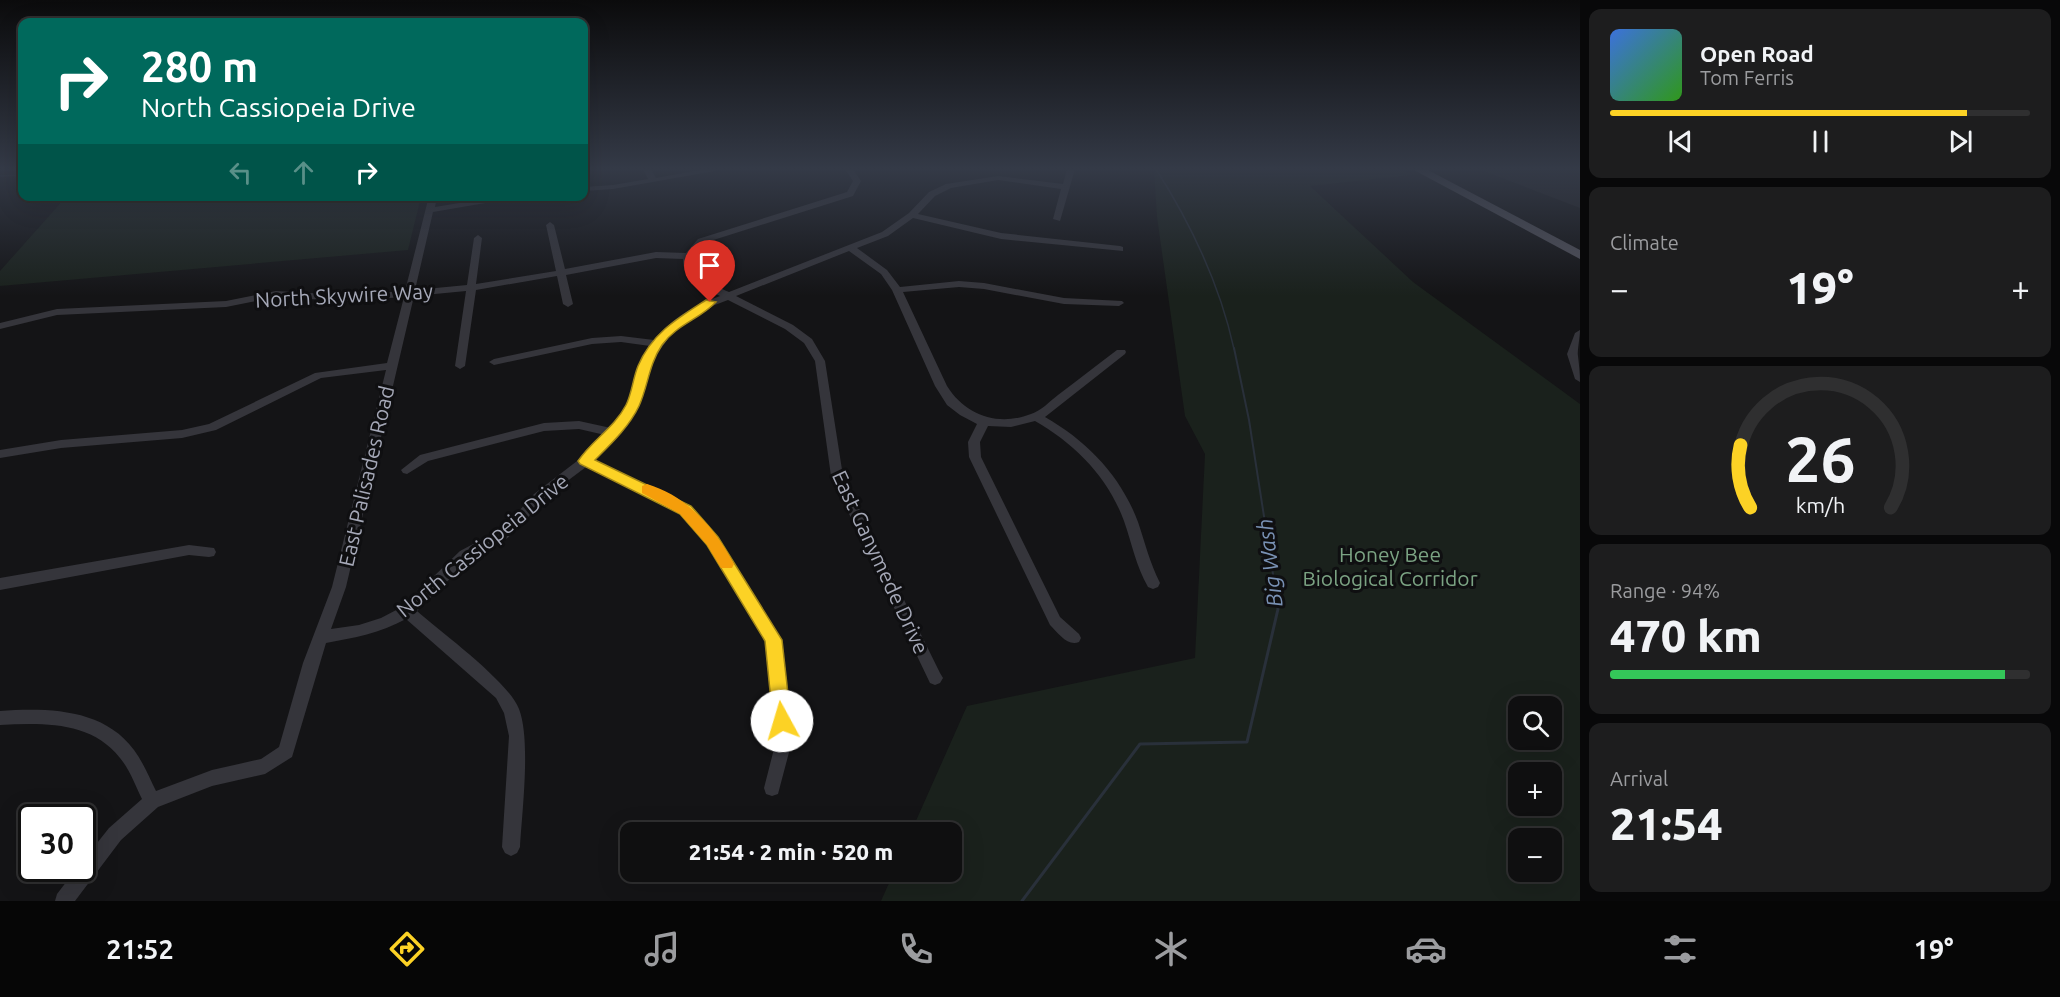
<!DOCTYPE html>
<meta charset="utf-8">
<style>
:root{--surface:#0f0f10;--page:#1d1d1e;--text:#f1f3f6;--muted:#9b9c9f;--line:#2f2f30;--accent:#fcd225}
body{margin:0;font-family:Ubuntu,sans-serif;background:var(--page);color:var(--text);height:100vh;display:flex;flex-direction:column;font-size:22px;white-space:nowrap}
*{box-sizing:border-box;margin:0}
p{font-size:20px;color:var(--muted)}
.icon{flex:none;width:33px;height:33px;fill:none;stroke:currentColor;stroke-width:2;stroke-linecap:round;stroke-linejoin:round}
.map{position:relative;flex:1;overflow:hidden}
.details{display:flex;flex-direction:column;gap:9px;padding:9px;background:#080809;width:480px}
.details>*{flex:none}
.top-card{position:absolute;left:18px;top:18px;width:570px;height:183px;border-radius:12px;box-shadow:0 6px 24px #0002,0 0 0 2px var(--line);background:#00695c;color:#fff;overflow:hidden}
.controls{position:absolute;left:1508px;top:696px;display:grid;gap:12px}
.controls a{display:grid;place-items:center;width:54px;height:54px;border-radius:12px;background:var(--surface);box-shadow:0 6px 24px #0002,0 0 0 2px var(--line);font-size:30px}
.speed{position:absolute;left:18px;top:804px;display:flex;gap:12px;font-size:30px;font-weight:700;text-align:center}
.speed>*{display:grid;place-content:center;width:78px;height:78px;border-radius:50%;background:var(--surface);box-shadow:0 6px 24px #0002,0 0 0 2px var(--line);line-height:1}
.speed .limit{border:3px solid #111;border-radius:9px;background:#fff;color:#111}
.pin{position:absolute;display:grid;place-items:center;width:51px;height:51px;color:#fff;margin:-62px -26px;border-radius:50% 50% 50% 0;rotate:-45deg;box-shadow:0 0 6px #0007}
.pin .icon{rotate:45deg}
.me{position:absolute;width:66px;margin:-33px;rotate:354deg;stroke-linejoin:round;filter:drop-shadow(0 0 4px #0008)}
.turn{display:flex;align-items:center;gap:21px;height:126px;padding:0 24px;font-size:27px}
.turn .icon{width:78px;height:78px;stroke-width:2.5}
.turn b{display:block;font-size:42px;line-height:51px}
.lanes{display:flex;align-items:center;height:57px;padding:0 24px;background:#0003;justify-content:center;gap:30px;direction:ltr}
.lanes .off{opacity:.35}
.big{font-size:45px;font-weight:800;line-height:1.1}
.details .tile{flex:1;display:flex;flex-direction:column;justify-content:center;gap:9px;min-width:0;padding:0 21px;border-radius:12px;background:var(--page)}
.details .dial{align-items:center;gap:0}
.dial svg{height:156px;overflow:visible;fill:none;stroke:var(--line);stroke-width:7;stroke-linecap:round;text-anchor:middle}
.dial text{fill:var(--text);stroke:none}
.song{display:flex;align-items:center;gap:18px}
.cover{width:72px;height:72px;border-radius:9px;background:linear-gradient(135deg,hsl(220 70% 55%),hsl(110 70% 35%))}
.played{height:6px;border-radius:3px;background:linear-gradient(90deg,var(--accent) 85%,var(--line) 85%)}
.keys{display:flex;justify-content:space-around;direction:ltr}
.heat{display:flex;justify-content:space-between;align-items:center;font-size:33px;direction:ltr}
.charge{height:9px;border-radius:4px;background:linear-gradient(90deg,#34c759 94%,var(--line) 0)}
.trip{position:absolute;left:620px;top:822px;width:342px;height:60px;border-radius:12px;background:var(--surface);box-shadow:0 6px 24px #0002,0 0 0 2px var(--line);font-weight:800;line-height:60px;text-align:center}
.tab-bar{display:flex;height:96px;justify-content:space-around;align-items:center;background:#060606;color:var(--muted)}
.tab-bar .icon{width:42px;height:42px}
.tab-bar .on{color:var(--accent)}
.tab-bar b{font-size:27px;color:var(--text)}
main{display:flex;flex:1;min-height:0}
.map>svg:first-child{display:block}
.built{fill:#202023}
.green{fill:#1a211c;fill-rule:evenodd}
.lines{fill:none;stroke-linecap:round;stroke-linejoin:round}
.stream-far2{stroke:#29303a;stroke-width:1.5}
.stream-far1{stroke:#29303a;stroke-width:2}
.stream{stroke:#29303a;stroke-width:3}
.minor{fill:#35353b;fill-rule:evenodd}
.major{fill:#51515a;fill-rule:evenodd}
.route{fill:#fcd225;stroke:#a48818;stroke-width:1.5}
.slow{fill:#f59e0b}
.labels{text-anchor:middle;dominant-baseline:central;stroke-width:6;stroke-linejoin:round;paint-order:stroke}
.street-label{font-size:21px;fill:#a5a8b7;stroke:#0f0f11}
.park-label{font-size:21px;fill:#7ba383;stroke:#0f0f11}
.water-label{font-size:22px;font-style:italic;fill:#7991b4;stroke:#0f0f11}
</style>
<main>
<div class="map">
<svg width="1580" height="901" viewBox="0 0 1580 901">
<rect width="100%" height="100%" fill="#141416"/>
<path class="built" d="M1479 169H1580V208Z"/>
<g class="green">
<path d="M1154 169H1400L1412 175 1310 186 1413 282 1580 404V901H881L894 872H951V832H911L967 706 1195 658 1205 454 1185 416 1157 217ZM1518 706H1551V740H1518ZM1518 772H1551V806H1518ZM1518 838H1551V872H1518Z"/>
<path d="M66 197V196L421 197 408 250 0 286V271Z"/>
</g>
<g class="lines">
<g class="stream-far2">
<path d="M1156 169C1191 224 1220 285 1234 349"/>
<path d="M0 176 22 175"/>
</g>
<path class="stream-far1" d="M1234 348 1249 420 1275 587"/>
<path class="stream" d="M1022 901 1140 744 1247 742 1278 609 1274 586"/>
<g class="minor">
<path d="M643 169H651L656 178 705 169H726L613 189 584 191V187L613 185 648 179Z"/>
<path d="M845 169H853L861 181 853 196 704 243 693 256C693 280 710 283 729 292L882 232 909 213 929 192 946 184 998 176 1063 184 1067 169H1075L1060 221 1053 219 1061 189 998 180 951 188 935 196 918 214 1001 233 1120 246 1123 247V251L1001 239 913 218 888 236 857 248 887 270 900 287 959 281 984 283 1064 298 1122 301 1124 303 1119 306 1064 304 984 289 959 287 903 292 947 386C965 415 998 427 1031 414 1041 411 1050 401 1058 395 1078 380 1097 365 1117 350H1125L1126 352 1125 354 1045 417C1087 441 1121 476 1138 522 1145 543 1150 563 1160 583L1158 587 1153 589 1148 587C1136 566 1132 544 1124 521 1108 477 1075 444 1035 421L1011 427 988 426 980 442 981 457 1060 617 1079 634 1081 638 1079 642C1068 647 1058 633 1050 625L969 457 968 442 977 424 960 415 947 405 935 386 892 290 881 274 849 251 736 296 793 325 812 339 825 361 843 476 940 673 943 678 940 683 935 685 930 683 831 476 815 361 804 343 785 329 728 300 699 311 675 329 649 365 639 405 618 436 593 460 690 507 717 537 779 636 781 640 792 741 778 794 772 796 766 794 764 788 776 741 767 641 707 545 680 513 586 467 542 500 521 526 504 541 470 559 417 611C442 633 508 681 519 709 531 740 522 812 520 847L517 853 511 856 505 853 502 847 509 736 504 713 496 698 406 619C380 633 354 638 326 643L292 757 265 774 212 786 158 807 121 840 75 901H55L57 894 77 868H82V862L109 828 142 799C135 785 130 770 120 758 91 721 43 723 0 725V711C47 708 103 708 134 750 143 762 149 777 156 791L212 770 261 759 279 747 303 663 332 587 386 370 321 378 216 430 182 438 61 448 0 458V450L61 440 182 430 209 424 315 373 387 363 404 297 343 301 276 297 226 307 57 315 0 329V323L57 309 226 301 276 291 343 295 405 291 429 196H437L435 207 502 196H526L433 212 415 290 467 285 474 238 478 235 482 238 476 284 556 271 546 225 550 222 554 225 565 269 656 252 686 253 698 239 847 192 853 181ZM656 258 683 259C683 282 702 286 720 296 692 307 674 317 654 340L621 336 592 338 494 359 489 362 494 365 592 344 621 342 650 346 639 365 627 405 611 428 579 421 544 423 420 455 401 470 403 473 407 474 428 461 544 431 579 429 605 435 581 458 534 494 511 520 494 533 460 551 402 607 381 618 359 625 331 629 346 587 414 296 466 291 455 366 460 369 465 366 476 290 557 276 563 304 568 307 573 304 566 275Z"/>
<path d="M1580 330C1580 337 1577 352 1578 356 1579 365 1580 373 1580 382L1575 379 1567 354 1575 333Z"/>
<path d="M189 545 214 548 216 552 214 556 209 557 189 555 0 590V578Z"/>
</g>
<path class="major" d="M1412 169H1426L1580 250V259Z"/>
</g>
<linearGradient id="sky" x2="0" y2="1"><stop stop-color="#0b0b0c"/><stop offset="0.57" stop-color="#343a47"/><stop offset="1" stop-color="#343a47" stop-opacity="0"/></linearGradient>
<rect width="1580" height="296" fill="url(#sky)"/>
<path class="route" d="M706 300 716 302C700 319 676 325 662 345 649 364 648 386 639 406 629 427 611 444 595 460L691 506 718 537 782 640 791 721 788 727 782 729 776 727 773 721 765 641 707 545 680 514 580 464 578 461C592 440 614 428 626 405 632 393 633 378 638 366 652 333 678 318 706 300Z"/>
<path class="slow" d="M647 484C687 496 715 528 734 564L732 568H721L707 545 680 514 642 493V486Z"/>
<g class="labels">
<g class="street-label">
<text transform="translate(344 295) rotate(-3)">North Skywire Way</text>
<text transform="translate(366 476) rotate(-77)">East Palisades Road</text>
<text transform="translate(482 545) rotate(-39)">North Cassiopeia Drive</text>
<text transform="translate(881 562) rotate(65)">East Ganymede Drive</text>
</g>
<g class="park-label">
<text x="1390" y="554">Honey Bee<tspan x="1390" dy="24">Biological Corridor</tspan></text>
</g>
<g class="water-label">
<text transform="translate(1269 563) rotate(-97)">Big Wash</text>
</g>
</g>
</svg>
<div class="controls">
<a><svg class="icon" aria-label="search" viewBox="0 0 24 24"><circle cx="10" cy="10" r="6"/><path d="M15 15l6 6"/></svg></a>
<a>+</a>
<a>−</a>
</div>
<div class="speed"><div class="limit">30</div></div>
<div class="pin" style="left:710px;top:302px;background:#d93025"><svg class="icon" aria-label="arrive" viewBox="0 0 24 24"><path d="M6 21V4h12l-3 4 3 4H6"/></svg></div>
<svg class="me" style="left:782px;top:721px" viewBox="-20 -20 40 40"><circle r="19" fill="#fff"/><path d="M0-13L10 11 0 6-10 11z" fill="#fcd225"/></svg>
<div class="trip">21:54 · 2 min · 520 m</div>
<div class="top-card">
<div class="turn"><svg class="icon" aria-label="right" viewBox="0 0 24 24"><path d="M7 20v-9h11M14 6l5 5-5 5"/></svg><div><b>280 m</b>North Cassiopeia Drive</div></div>
<div class="lanes"><svg class="icon off" aria-label="left" viewBox="0 0 24 24"><path d="M17 20v-9H6M10 6l-5 5 5 5"/></svg><svg class="icon off" aria-label="ahead" viewBox="0 0 24 24"><path d="M12 20V5M6 11l6-6 6 6"/></svg><svg class="icon" aria-label="right" viewBox="0 0 24 24"><path d="M7 20v-9h11M14 6l5 5-5 5"/></svg></div>
</div>
</div>
<section class="details">
<div class="tile">
<div class="song"><i class="cover"></i><div><b>Open Road</b><p>Tom Ferris</p></div></div>
<div class="played"></div>
<div class="keys"><svg class="icon" aria-label="previous" viewBox="0 0 24 24"><path d="M18 5L8 12l10 7zM5 5v14"/></svg><svg class="icon" aria-label="pause" viewBox="0 0 24 24"><path d="M8 5v14M16 5v14"/></svg><svg class="icon" aria-label="next" viewBox="0 0 24 24"><path d="M6 5l10 7-10 7zM19 5v14"/></svg></div>
</div>
<div class="tile"><p>Climate</p>
<div class="heat"><a>−</a><b class="big">19°</b><a>+</a></div>
</div>
<div class="tile dial"><svg viewBox="0 0 100 80">
<path d="M14 69A42 42 0 1 1 86 69"/>
<path d="M14 69A42 42 0 0 1 9 37" stroke="#fcd225"/>
<text x="50" y="56" font-size="32" font-weight="700">26</text>
<text x="50" y="72" font-size="11">km/h</text>
</svg></div>
<div class="tile"><p>Range · 94%</p><b class="big">470 km</b><div class="charge"></div></div>
<div class="tile"><p>Arrival</p><b class="big">21:54</b></div>
</section>
</main>
<nav class="tab-bar">
<b>21:52</b>
<svg class="icon on" aria-label="directions" viewBox="0 0 24 24"><path d="M12 3l9 9-9 9-9-9zM9 14v-3h6M13 9l2 2-2 2"/></svg>
<svg class="icon" aria-label="music" viewBox="0 0 24 24"><path d="M9 18V5l10-2v13"/><circle cx="6" cy="18" r="3"/><circle cx="16" cy="16" r="3"/></svg>
<svg class="icon" aria-label="phone" viewBox="0 0 24 24"><path d="M5 4h4l2 5-3 2q2 4 5 5l2-3 5 2v4C11 20 4 13 5 4z"/></svg>
<svg class="icon" aria-label="climate" viewBox="0 0 24 24"><path d="M12 3v18M4 7l16 10M4 17L20 7"/></svg>
<svg class="icon" aria-label="car" viewBox="0 0 24 24"><path d="M5 17H2v-5l4-1 3-4h7l3 4 3 1v5h-3M9 17h6M6 11h13"/><circle cx="7" cy="17" r="2"/><circle cx="17" cy="17" r="2"/></svg>
<svg class="icon" aria-label="filters" viewBox="0 0 24 24"><path d="M4 7h16M4 17h16"/><circle cx="9" cy="7" r="2"/><circle cx="15" cy="17" r="2"/></svg>
<b>19°</b>
</nav>
